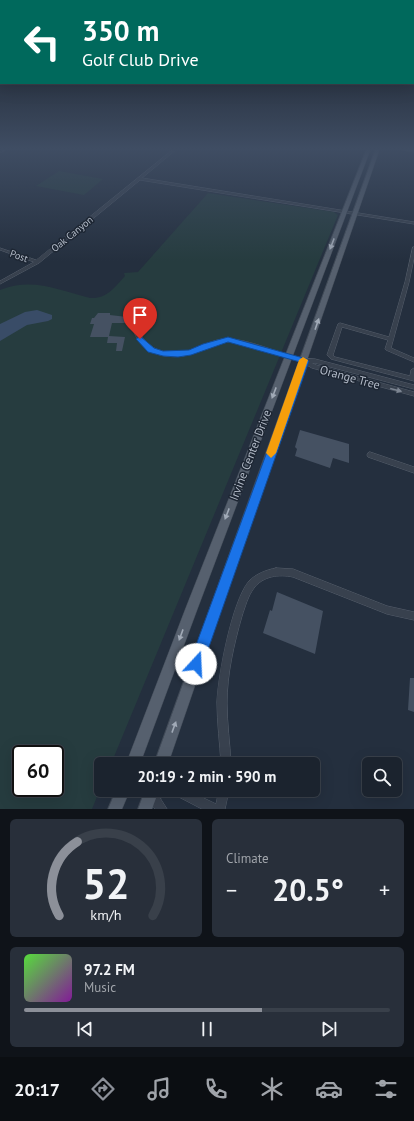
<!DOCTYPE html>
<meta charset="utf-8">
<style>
:root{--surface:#1b232e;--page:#282f3a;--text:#f1f3f6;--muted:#a0a4aa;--line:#39404a;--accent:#8c9099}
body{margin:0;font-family:"PT Sans",sans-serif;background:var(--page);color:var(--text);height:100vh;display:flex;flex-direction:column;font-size:15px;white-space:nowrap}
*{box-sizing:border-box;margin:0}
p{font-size:13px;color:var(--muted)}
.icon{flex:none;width:22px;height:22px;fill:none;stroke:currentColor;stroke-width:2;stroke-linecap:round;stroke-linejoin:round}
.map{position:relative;height:809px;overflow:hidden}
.drawer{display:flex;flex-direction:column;gap:10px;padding:10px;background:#0f1319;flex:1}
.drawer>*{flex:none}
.guide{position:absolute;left:0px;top:0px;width:414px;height:84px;box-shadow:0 4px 16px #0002,0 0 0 1px var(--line);background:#00695c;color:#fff;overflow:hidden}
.controls{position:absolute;left:362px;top:757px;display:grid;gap:8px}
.controls a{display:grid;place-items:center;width:40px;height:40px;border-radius:6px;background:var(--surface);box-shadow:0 4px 16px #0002,0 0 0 1px var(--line);font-size:20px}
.speed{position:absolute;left:12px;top:745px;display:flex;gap:8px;font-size:20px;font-weight:700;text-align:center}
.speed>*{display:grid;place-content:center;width:52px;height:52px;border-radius:50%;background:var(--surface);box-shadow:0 4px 16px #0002,0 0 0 1px var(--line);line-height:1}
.speed .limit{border:2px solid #111;border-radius:6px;background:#fff;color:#111}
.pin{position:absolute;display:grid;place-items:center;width:34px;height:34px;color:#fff;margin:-41px -17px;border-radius:50% 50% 50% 0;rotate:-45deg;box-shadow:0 0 4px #0007}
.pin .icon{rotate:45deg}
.me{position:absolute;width:44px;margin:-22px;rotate:20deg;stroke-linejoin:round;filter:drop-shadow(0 0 3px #0008)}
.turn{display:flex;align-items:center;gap:14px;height:84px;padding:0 16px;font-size:18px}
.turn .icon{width:52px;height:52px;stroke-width:2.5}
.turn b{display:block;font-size:28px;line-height:34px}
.big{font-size:30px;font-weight:800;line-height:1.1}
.drawer .widget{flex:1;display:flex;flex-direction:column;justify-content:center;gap:6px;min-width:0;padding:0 14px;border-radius:6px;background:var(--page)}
.drawer .dial{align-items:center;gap:0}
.dial svg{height:104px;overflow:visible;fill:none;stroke:var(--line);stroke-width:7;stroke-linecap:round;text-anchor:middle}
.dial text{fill:var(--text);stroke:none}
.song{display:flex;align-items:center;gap:12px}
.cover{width:48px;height:48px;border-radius:6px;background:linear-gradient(135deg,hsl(110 70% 55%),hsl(290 70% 35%))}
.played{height:4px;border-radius:2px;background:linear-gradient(90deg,var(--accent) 65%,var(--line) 65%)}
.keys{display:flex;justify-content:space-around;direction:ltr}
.heat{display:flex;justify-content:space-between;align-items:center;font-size:22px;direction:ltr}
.drawer .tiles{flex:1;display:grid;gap:10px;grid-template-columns:1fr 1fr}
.widget:last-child{grid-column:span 2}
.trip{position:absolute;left:94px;top:757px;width:226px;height:40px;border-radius:6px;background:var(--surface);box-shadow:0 4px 16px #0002,0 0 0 1px var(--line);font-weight:800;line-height:40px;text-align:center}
.tab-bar{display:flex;height:64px;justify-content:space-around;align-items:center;background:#0b0e12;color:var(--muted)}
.tab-bar .icon{width:28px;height:28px}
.tab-bar .selected{color:var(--accent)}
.tab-bar b{font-size:18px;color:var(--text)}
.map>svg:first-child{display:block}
.green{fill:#263c3f;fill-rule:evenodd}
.water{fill:#394c67}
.building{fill:#455162}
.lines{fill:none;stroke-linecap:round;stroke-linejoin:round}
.minor-casing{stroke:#565f6c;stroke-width:1}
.major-casing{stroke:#414a57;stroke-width:1}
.minor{fill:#38414e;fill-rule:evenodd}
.major{fill:#56606e;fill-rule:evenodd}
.rail-casing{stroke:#5a6575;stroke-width:2}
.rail{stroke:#1d2633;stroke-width:1;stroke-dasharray:2.5;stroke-linecap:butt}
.oneway{fill:#a1aab7}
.oneway2{fill:#7c8592}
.route{fill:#1a73e8;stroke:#114b97}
.slow{fill:#f59e0b}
.labels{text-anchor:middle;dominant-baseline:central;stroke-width:3;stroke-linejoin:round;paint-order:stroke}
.far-street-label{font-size:10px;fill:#b4bcc9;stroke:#1d2633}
.street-label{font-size:12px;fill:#b4bcc9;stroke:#1d2633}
</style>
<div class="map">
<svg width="414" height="809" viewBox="0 0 414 809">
<rect width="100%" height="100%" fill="#242f3e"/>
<g class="green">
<path d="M59 171 103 179 84 195 36 186Z"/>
<path d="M208 193 334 212 338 215 111 764H101V787L92 809H0V290C32 277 58 290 90 298 107 299 114 288 125 276L124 273 138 272ZM21 754H55V788H21Z"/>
</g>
<path class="water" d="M37 310 52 315V319L48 321 27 325 0 341V324L25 312Z"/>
<g class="building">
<path d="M98 313H110V315L127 317 126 323H112L109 336 125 337 122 351H116L117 343H107L108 337H90L94 324H90L92 318H94Z"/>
<path d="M300 430 349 444V463L333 458 330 468 295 456 297 449 295 447Z"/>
<path d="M277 592 323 611 315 654 263 633 270 610 272 611Z"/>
<path d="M410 678H414V712L408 710Z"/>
</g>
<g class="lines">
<defs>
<g id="minor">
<path d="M175 148H178L142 178 414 222V224L140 180 39 263 0 284V281L34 262 0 250V248L36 260Z"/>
<path d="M413 247H414V258L409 282 391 348 414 358V362L386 350 385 349 388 340 342 327 333 355 335 357 410 376 411 370 414 368V381L331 359 327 355 338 324 340 323 389 337 405 282Z"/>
<path d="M135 321 138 323C138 333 143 340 151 346 161 353 177 355 189 351 204 346 216 337 232 339 260 342 288 359 315 359L414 385V389L315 363H312L316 365 414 392V396L312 368C301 361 288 358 275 354 260 349 244 342 228 342 216 341 205 349 194 353 179 359 157 358 145 347 137 340 133 333 132 323Z"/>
<path d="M370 452 414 467V473L368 457 367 455 368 453Z"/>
<path d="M276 568 293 569 387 606 414 612V620L387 614 293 577C279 574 263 576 254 588 248 596 245 607 242 616 234 644 227 674 227 703 227 723 230 744 231 764H221C220 744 217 723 217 702 218 676 232 601 249 581 256 574 266 570 276 568Z"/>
<path d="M139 790H187L216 804 219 790H229L225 809H202L175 795 160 798 167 809H155L147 798 140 794Z"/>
</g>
<g id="major">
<path d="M367 148H371L197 610 140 764H126L185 610Z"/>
<path d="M376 148H380L168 764H154Z"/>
<path d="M392 148 414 150V152L394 149Z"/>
<path d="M116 790H130L122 809H108Z"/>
<path d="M145 790H159L152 809H138Z"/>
</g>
</defs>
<use href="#minor" class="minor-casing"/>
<use href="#major" class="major-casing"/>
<use href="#minor" class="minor"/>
<use href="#major" class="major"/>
<defs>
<path id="rail" d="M0 152 8 148"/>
</defs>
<use href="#rail" class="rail-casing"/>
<use href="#rail" class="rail"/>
</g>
<defs><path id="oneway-solid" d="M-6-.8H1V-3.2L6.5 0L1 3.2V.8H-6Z"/></defs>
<g class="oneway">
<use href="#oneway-solid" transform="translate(332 244) rotate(111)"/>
<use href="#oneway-solid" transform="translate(317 324) rotate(-71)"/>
<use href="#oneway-solid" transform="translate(274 393) rotate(111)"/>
<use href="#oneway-solid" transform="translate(227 514) rotate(111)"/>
<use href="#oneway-solid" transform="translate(181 635) rotate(110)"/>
<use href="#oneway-solid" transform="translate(174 727) rotate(-70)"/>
</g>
<use class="oneway2" href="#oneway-solid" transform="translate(396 390) rotate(14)"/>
<linearGradient id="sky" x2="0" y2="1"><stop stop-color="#141a22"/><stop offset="0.57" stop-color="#3f4d63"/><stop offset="1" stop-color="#3f4d63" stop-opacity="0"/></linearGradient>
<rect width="414" height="261" fill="url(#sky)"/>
<path class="route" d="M140 336 154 348 163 351 189 350 203 344 228 337 307 359 309 361 203 664 201 669 196 671 191 669 189 664 300 362 228 342 191 355 178 357 163 356 148 352 136 339Z"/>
<path class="slow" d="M303 357 308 360 276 453 271 458 266 453 299 360Z"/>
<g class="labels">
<g class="far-street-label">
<text transform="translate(72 234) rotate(-39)">Oak Canyon</text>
<text transform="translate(19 256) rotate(19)">Post</text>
</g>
<g class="street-label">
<text transform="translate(350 377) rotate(15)">Orange Tree</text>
<text transform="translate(250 455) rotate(-69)">Irvine Center Drive</text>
</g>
</g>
</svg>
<div class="controls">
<a><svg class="icon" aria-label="search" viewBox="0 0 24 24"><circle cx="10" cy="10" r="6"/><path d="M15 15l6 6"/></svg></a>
</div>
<div class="speed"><div class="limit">60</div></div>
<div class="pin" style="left:140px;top:339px;background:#d93025"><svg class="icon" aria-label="arrive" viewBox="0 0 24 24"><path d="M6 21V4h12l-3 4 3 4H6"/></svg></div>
<svg class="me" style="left:196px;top:664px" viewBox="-20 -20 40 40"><circle r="19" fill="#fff"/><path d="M0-13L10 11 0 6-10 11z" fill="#1a73e8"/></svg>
<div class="trip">20:19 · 2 min · 590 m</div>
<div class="guide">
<div class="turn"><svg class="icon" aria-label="left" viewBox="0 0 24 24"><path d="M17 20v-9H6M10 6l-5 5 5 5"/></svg><div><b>350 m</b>Golf Club Drive</div></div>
</div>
</div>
<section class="drawer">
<div class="tiles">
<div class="widget dial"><svg viewBox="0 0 100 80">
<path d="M14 69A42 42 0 1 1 86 69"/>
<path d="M14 69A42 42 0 0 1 28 12" stroke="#8c9099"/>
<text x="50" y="56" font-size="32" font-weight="700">52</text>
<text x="50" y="72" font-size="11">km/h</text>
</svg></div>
<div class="widget"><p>Climate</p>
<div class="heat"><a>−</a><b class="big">20.5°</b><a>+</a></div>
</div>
<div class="widget">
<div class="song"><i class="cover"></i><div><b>97.2 FM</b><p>Music</p></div></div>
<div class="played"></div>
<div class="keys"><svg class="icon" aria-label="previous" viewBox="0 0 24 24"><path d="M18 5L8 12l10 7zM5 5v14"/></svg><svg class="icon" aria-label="pause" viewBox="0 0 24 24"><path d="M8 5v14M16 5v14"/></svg><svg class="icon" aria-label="next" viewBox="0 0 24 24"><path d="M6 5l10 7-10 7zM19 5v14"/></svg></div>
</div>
</div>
</section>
<nav class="tab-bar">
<b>20:17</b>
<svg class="icon selected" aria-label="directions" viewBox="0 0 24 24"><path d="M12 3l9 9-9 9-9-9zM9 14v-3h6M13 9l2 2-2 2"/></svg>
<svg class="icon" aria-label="music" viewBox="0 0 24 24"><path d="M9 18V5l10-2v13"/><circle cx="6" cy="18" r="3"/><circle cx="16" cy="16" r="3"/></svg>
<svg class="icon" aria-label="phone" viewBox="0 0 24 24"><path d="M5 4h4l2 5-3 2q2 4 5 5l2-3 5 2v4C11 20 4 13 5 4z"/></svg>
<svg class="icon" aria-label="climate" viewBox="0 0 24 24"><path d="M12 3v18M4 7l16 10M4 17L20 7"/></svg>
<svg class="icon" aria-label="car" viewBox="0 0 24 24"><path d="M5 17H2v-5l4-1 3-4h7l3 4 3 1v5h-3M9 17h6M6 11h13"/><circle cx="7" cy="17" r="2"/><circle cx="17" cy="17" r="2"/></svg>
<svg class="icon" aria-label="filters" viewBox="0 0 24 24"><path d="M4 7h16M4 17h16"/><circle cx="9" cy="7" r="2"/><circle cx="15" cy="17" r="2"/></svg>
</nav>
